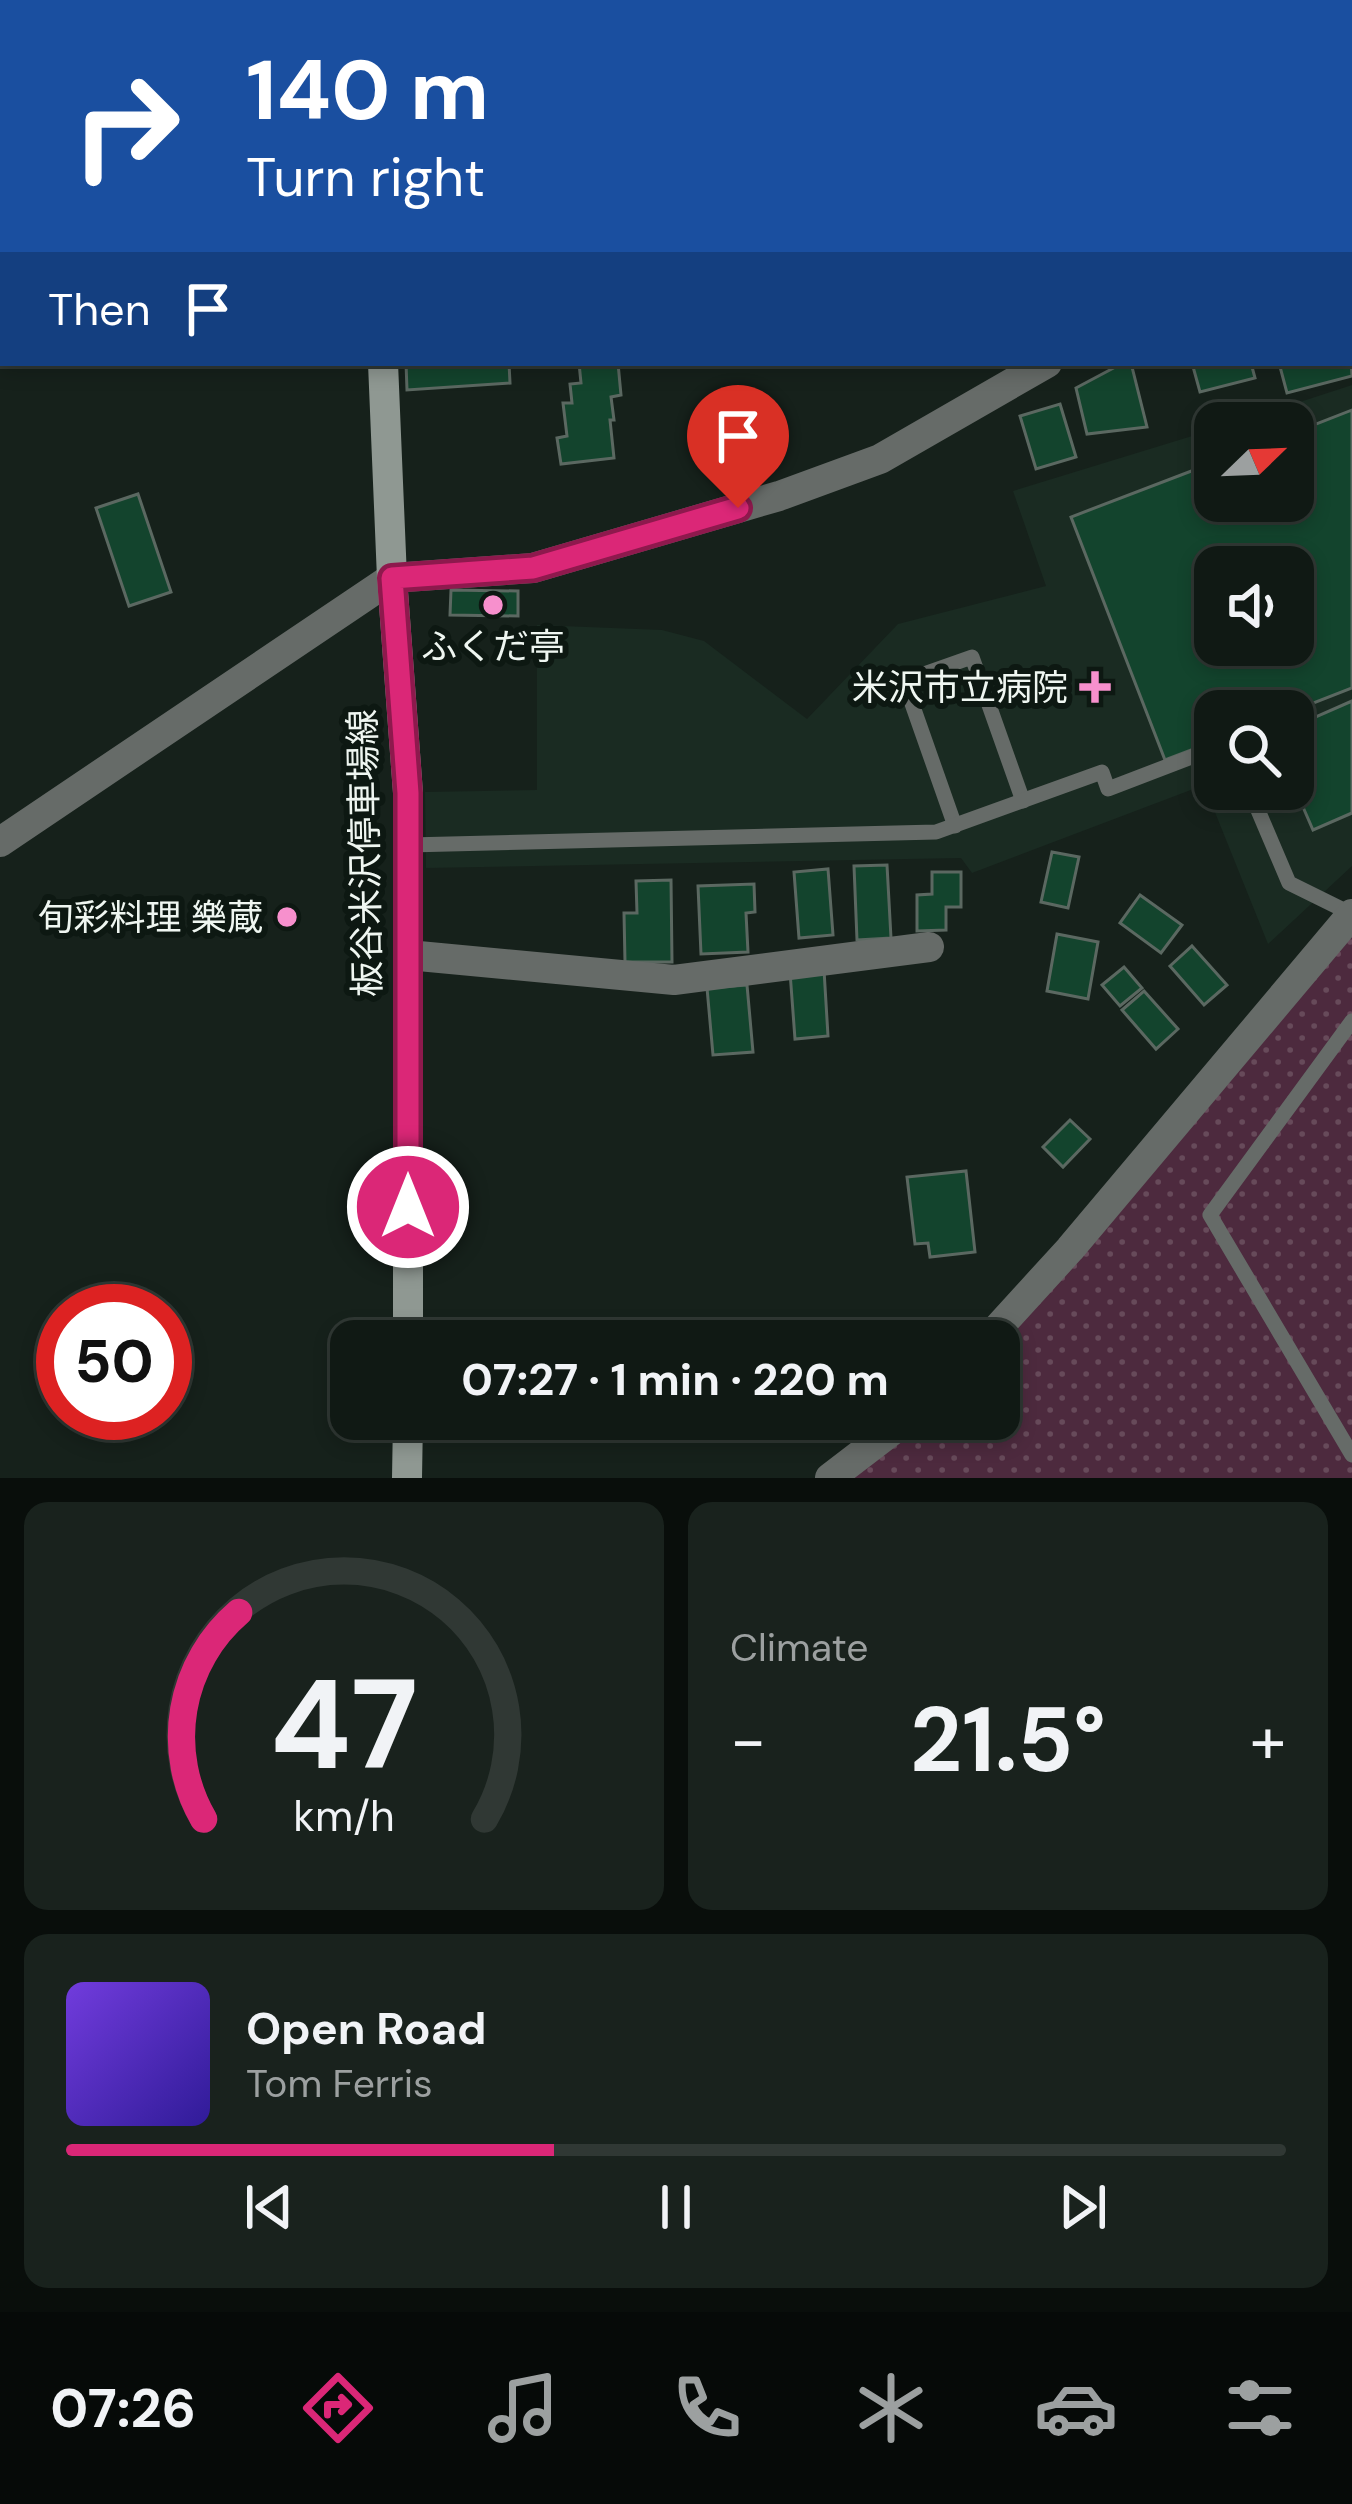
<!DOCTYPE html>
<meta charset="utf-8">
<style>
:root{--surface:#101914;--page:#19221d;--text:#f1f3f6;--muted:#9ca0a0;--line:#303834;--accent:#db2777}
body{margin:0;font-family:"DM Sans","Noto Sans JP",sans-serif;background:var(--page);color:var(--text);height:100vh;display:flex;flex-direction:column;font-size:45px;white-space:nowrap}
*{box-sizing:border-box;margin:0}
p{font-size:39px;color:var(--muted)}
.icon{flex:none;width:66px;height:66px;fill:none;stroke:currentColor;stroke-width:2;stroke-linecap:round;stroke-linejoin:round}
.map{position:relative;height:1478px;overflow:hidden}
.drawer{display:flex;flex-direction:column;gap:24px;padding:24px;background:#090e0b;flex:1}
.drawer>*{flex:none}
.top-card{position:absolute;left:0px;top:0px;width:1353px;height:366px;box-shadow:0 6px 18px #0003,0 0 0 3px var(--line);background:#1a4fa0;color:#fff;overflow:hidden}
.needle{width:78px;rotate:67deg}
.buttons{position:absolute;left:1194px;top:402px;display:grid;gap:24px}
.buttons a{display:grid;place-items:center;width:120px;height:120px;border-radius:24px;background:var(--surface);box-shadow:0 6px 18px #0003,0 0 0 3px var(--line);font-size:60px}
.speed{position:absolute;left:36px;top:1284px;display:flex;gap:24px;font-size:60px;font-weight:700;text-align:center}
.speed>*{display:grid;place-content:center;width:156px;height:156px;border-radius:50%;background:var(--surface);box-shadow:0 6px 18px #0003,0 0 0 3px var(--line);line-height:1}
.speed .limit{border:18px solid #d22;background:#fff;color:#111}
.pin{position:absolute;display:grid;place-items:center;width:102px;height:102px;color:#fff;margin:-123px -51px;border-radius:50% 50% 50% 0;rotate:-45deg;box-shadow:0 0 12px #0007}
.pin .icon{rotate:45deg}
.me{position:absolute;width:132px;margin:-66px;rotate:0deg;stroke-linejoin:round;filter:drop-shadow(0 0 9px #0008)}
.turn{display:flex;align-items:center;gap:42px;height:252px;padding:0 48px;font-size:54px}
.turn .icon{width:156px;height:156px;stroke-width:2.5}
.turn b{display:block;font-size:84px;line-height:102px}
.then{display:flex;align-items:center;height:114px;padding:0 48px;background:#0003;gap:24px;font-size:45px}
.big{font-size:90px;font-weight:700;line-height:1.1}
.drawer .tile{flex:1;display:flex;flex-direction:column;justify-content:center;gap:18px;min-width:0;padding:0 42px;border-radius:24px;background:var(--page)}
.drawer .dial{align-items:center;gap:0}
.dial svg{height:312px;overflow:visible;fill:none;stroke:var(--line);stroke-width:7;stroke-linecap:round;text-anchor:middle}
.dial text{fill:var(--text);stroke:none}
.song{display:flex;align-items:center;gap:36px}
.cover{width:144px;height:144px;border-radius:18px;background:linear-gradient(135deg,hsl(260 70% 55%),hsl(250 70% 35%))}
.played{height:12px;border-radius:6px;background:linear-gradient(90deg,var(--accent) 40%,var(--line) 40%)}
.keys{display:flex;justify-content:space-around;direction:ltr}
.heat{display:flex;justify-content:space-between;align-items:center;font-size:66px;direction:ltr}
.drawer .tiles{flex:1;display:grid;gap:24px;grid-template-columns:1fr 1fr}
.tile:last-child{grid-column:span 2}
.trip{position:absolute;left:330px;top:1320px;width:690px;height:120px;border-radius:24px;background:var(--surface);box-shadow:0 6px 18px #0003,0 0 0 3px var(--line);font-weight:700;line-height:120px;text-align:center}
.tabs{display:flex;height:192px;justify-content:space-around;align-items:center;background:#060a08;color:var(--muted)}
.tabs .icon{width:84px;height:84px}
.tabs .active{color:var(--accent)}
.tabs b{font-size:54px;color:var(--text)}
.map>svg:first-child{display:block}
.built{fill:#1a2b22;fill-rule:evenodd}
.park{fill:url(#park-dots)}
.building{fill:#13442d;stroke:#5b6861;stroke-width:3;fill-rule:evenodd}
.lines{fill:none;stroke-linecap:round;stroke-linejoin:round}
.service{stroke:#666b68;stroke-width:15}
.minor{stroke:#666b68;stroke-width:30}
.tertiary{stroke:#666b68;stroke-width:30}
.secondary{stroke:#8f9892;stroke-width:30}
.route-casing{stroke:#8e194d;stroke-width:30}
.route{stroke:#db2777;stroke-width:21}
.poi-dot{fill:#f790cd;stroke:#0d1812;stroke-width:4.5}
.labels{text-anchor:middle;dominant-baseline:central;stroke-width:12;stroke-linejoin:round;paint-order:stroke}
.poi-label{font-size:36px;fill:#eff6f1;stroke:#0d1812;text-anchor:end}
.street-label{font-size:36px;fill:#eff6f1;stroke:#0d1812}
</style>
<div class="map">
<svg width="1352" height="1478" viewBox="0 0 1352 1478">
<defs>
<pattern id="park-dots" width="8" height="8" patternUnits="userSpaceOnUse" patternTransform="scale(3)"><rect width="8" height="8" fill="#4d2a3e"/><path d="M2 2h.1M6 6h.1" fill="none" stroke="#674a5a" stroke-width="1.8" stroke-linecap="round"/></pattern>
</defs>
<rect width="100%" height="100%" fill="#16211b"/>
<path class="built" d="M1352 385V866L1268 944 1204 785 972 873 961 858 426 868 425 792 537 790V625L662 630 704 641 807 719 898 624 1046 586 1013 491 1215 429V501H1293V423H1235ZM1215 567H1293V645H1215ZM1215 711H1293V789H1215Z"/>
<path class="park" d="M1352 930V1478H850L916 1419H999V1341Z"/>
<g class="building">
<path d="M1350 337 1352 376 1287 393 1279 363H1350Z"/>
<path d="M406 363H509L510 383 407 390Z"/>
<path d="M579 363H618L621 395 611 397 614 420H610L614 458 561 464 557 438 567 436 563 403H572L570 384 581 383Z"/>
<path d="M1123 363H1131L1147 427 1087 434 1076 388Z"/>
<path d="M1192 363H1251L1255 378 1200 392Z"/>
<path d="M1060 404 1076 457 1036 469 1020 416Z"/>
<path d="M1352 410V688L1293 711H1215V741L1165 760 1071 517 1215 462V501H1293V433ZM1215 567H1293V645H1215Z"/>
<path d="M138 494 171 592 129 606 96 508Z"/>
<path d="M451 590 518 591V616L450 615Z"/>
<path d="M1352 701V813L1313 830 1293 784V727Z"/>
<path d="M1052 852 1079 857 1068 908 1041 902Z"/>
<path d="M887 865 891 938 857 940 854 866Z"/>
<path d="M828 869 833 935 799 938 794 872Z"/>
<path d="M932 872H961V907H946V930L917 931V895L932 894Z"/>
<path d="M671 880 672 962H625L624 913H637L636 881Z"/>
<path d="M754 884 755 912 746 913 748 952 701 954 698 886Z"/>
<path d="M1140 895 1182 925 1161 953 1120 923Z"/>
<path d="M1057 934 1098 942 1088 999 1047 991Z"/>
<path d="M1192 946 1227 985 1204 1005 1170 966Z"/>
<path d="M1124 967 1142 988 1120 1006 1102 985Z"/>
<path d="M824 970 828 1036 795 1039 790 972Z"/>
<path d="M747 985 753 1052 713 1055 707 988Z"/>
<path d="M1144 991 1178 1029 1156 1049 1122 1010Z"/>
<path d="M1070 1120 1090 1139 1063 1167 1043 1147Z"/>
<path d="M966 1171 975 1252 930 1257 928 1243 915 1244 907 1177Z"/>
</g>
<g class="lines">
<g class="service">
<path d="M1249 789 1289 883 1352 914"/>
<path d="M955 826 904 681 972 657 1023 801"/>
<path d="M409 845 936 832 1102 772 1108 789 1215 748"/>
<path d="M1352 1021 1210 1215 1352 1455"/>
</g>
<g class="minor">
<path d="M1350 180 1352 179"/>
<path d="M0 842 392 578 533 568 779 496 880 459 1047 363"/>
<path d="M408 955 674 980 929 947"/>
<path d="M986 1341 1070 1249 1352 914"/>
<path d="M830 1478 907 1419"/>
</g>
<path class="tertiary" d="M1306 0V3"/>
<g class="secondary">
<path d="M368 0V3"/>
<path d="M383 363 392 578 408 793V1341"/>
<path d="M407 1478 408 1419"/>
</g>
</g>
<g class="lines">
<defs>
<path id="route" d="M408 1207V793L392 578 533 568 738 508"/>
</defs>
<use href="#route" class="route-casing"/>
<use href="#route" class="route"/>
</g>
<g class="poi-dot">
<circle cx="493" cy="605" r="12"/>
<path d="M1089 669h12v12h12v12h-12v12h-12v-12h-12v-12h12z"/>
<circle cx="287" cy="917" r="12"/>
</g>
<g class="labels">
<g class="poi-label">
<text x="493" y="646" text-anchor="middle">ふくだ亭</text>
<text x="1068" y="687">米沢市立病院</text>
<text x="263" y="917">旬彩料理 樂蔵</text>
</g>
<g class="street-label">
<text transform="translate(365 853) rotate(-91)">板谷米沢停車場線</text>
</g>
</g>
</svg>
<div class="buttons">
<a><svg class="needle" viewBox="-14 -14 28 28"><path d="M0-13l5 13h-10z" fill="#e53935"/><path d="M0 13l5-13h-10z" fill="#9ca0a0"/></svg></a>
<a><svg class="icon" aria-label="sound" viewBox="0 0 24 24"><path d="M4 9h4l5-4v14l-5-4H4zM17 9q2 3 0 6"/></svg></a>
<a><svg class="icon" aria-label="search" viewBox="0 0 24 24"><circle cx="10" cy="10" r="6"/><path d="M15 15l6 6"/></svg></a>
</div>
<div class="speed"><div class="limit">50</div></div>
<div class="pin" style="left:738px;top:508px;background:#d93025"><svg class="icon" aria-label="arrive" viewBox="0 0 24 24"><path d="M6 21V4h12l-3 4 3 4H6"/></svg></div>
<svg class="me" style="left:408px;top:1207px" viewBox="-20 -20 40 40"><circle r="17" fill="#db2777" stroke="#fff" stroke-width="3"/><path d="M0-11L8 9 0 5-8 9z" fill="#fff"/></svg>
<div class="trip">07:27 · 1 min · 220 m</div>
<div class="top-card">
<div class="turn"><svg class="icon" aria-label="right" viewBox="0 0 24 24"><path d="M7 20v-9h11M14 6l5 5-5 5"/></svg><div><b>140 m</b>Turn right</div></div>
<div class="then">Then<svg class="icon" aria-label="arrive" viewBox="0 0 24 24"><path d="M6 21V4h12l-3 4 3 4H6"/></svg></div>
</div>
</div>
<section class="drawer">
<div class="tiles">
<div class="tile dial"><svg viewBox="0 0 100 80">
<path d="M14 69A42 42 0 1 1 86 69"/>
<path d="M14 69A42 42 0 0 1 23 16" stroke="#db2777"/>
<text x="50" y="56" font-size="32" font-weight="700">47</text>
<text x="50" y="72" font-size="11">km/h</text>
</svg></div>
<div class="tile"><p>Climate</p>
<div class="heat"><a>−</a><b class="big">21.5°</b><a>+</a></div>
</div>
<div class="tile">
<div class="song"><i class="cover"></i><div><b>Open Road</b><p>Tom Ferris</p></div></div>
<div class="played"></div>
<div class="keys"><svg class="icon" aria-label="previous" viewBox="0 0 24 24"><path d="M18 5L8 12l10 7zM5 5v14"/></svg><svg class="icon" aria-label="pause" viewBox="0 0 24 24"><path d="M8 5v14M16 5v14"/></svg><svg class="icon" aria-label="next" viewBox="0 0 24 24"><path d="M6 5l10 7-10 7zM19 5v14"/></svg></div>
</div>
</div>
</section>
<nav class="tabs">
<b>07:26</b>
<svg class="icon active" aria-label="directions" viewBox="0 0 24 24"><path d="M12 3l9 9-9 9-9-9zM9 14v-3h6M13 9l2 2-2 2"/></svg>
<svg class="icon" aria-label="music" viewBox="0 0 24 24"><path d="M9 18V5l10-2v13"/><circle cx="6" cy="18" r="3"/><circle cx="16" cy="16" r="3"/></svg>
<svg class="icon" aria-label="phone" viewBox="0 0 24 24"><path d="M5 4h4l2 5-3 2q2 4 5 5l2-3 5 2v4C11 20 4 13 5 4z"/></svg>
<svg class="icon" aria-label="climate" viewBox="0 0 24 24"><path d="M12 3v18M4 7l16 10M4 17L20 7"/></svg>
<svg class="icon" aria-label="car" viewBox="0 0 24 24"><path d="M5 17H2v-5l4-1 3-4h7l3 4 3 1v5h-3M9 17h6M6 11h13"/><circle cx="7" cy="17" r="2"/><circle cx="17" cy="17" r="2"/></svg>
<svg class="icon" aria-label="filters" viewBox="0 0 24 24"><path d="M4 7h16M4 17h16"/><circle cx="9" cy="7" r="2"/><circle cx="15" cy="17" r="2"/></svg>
</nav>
